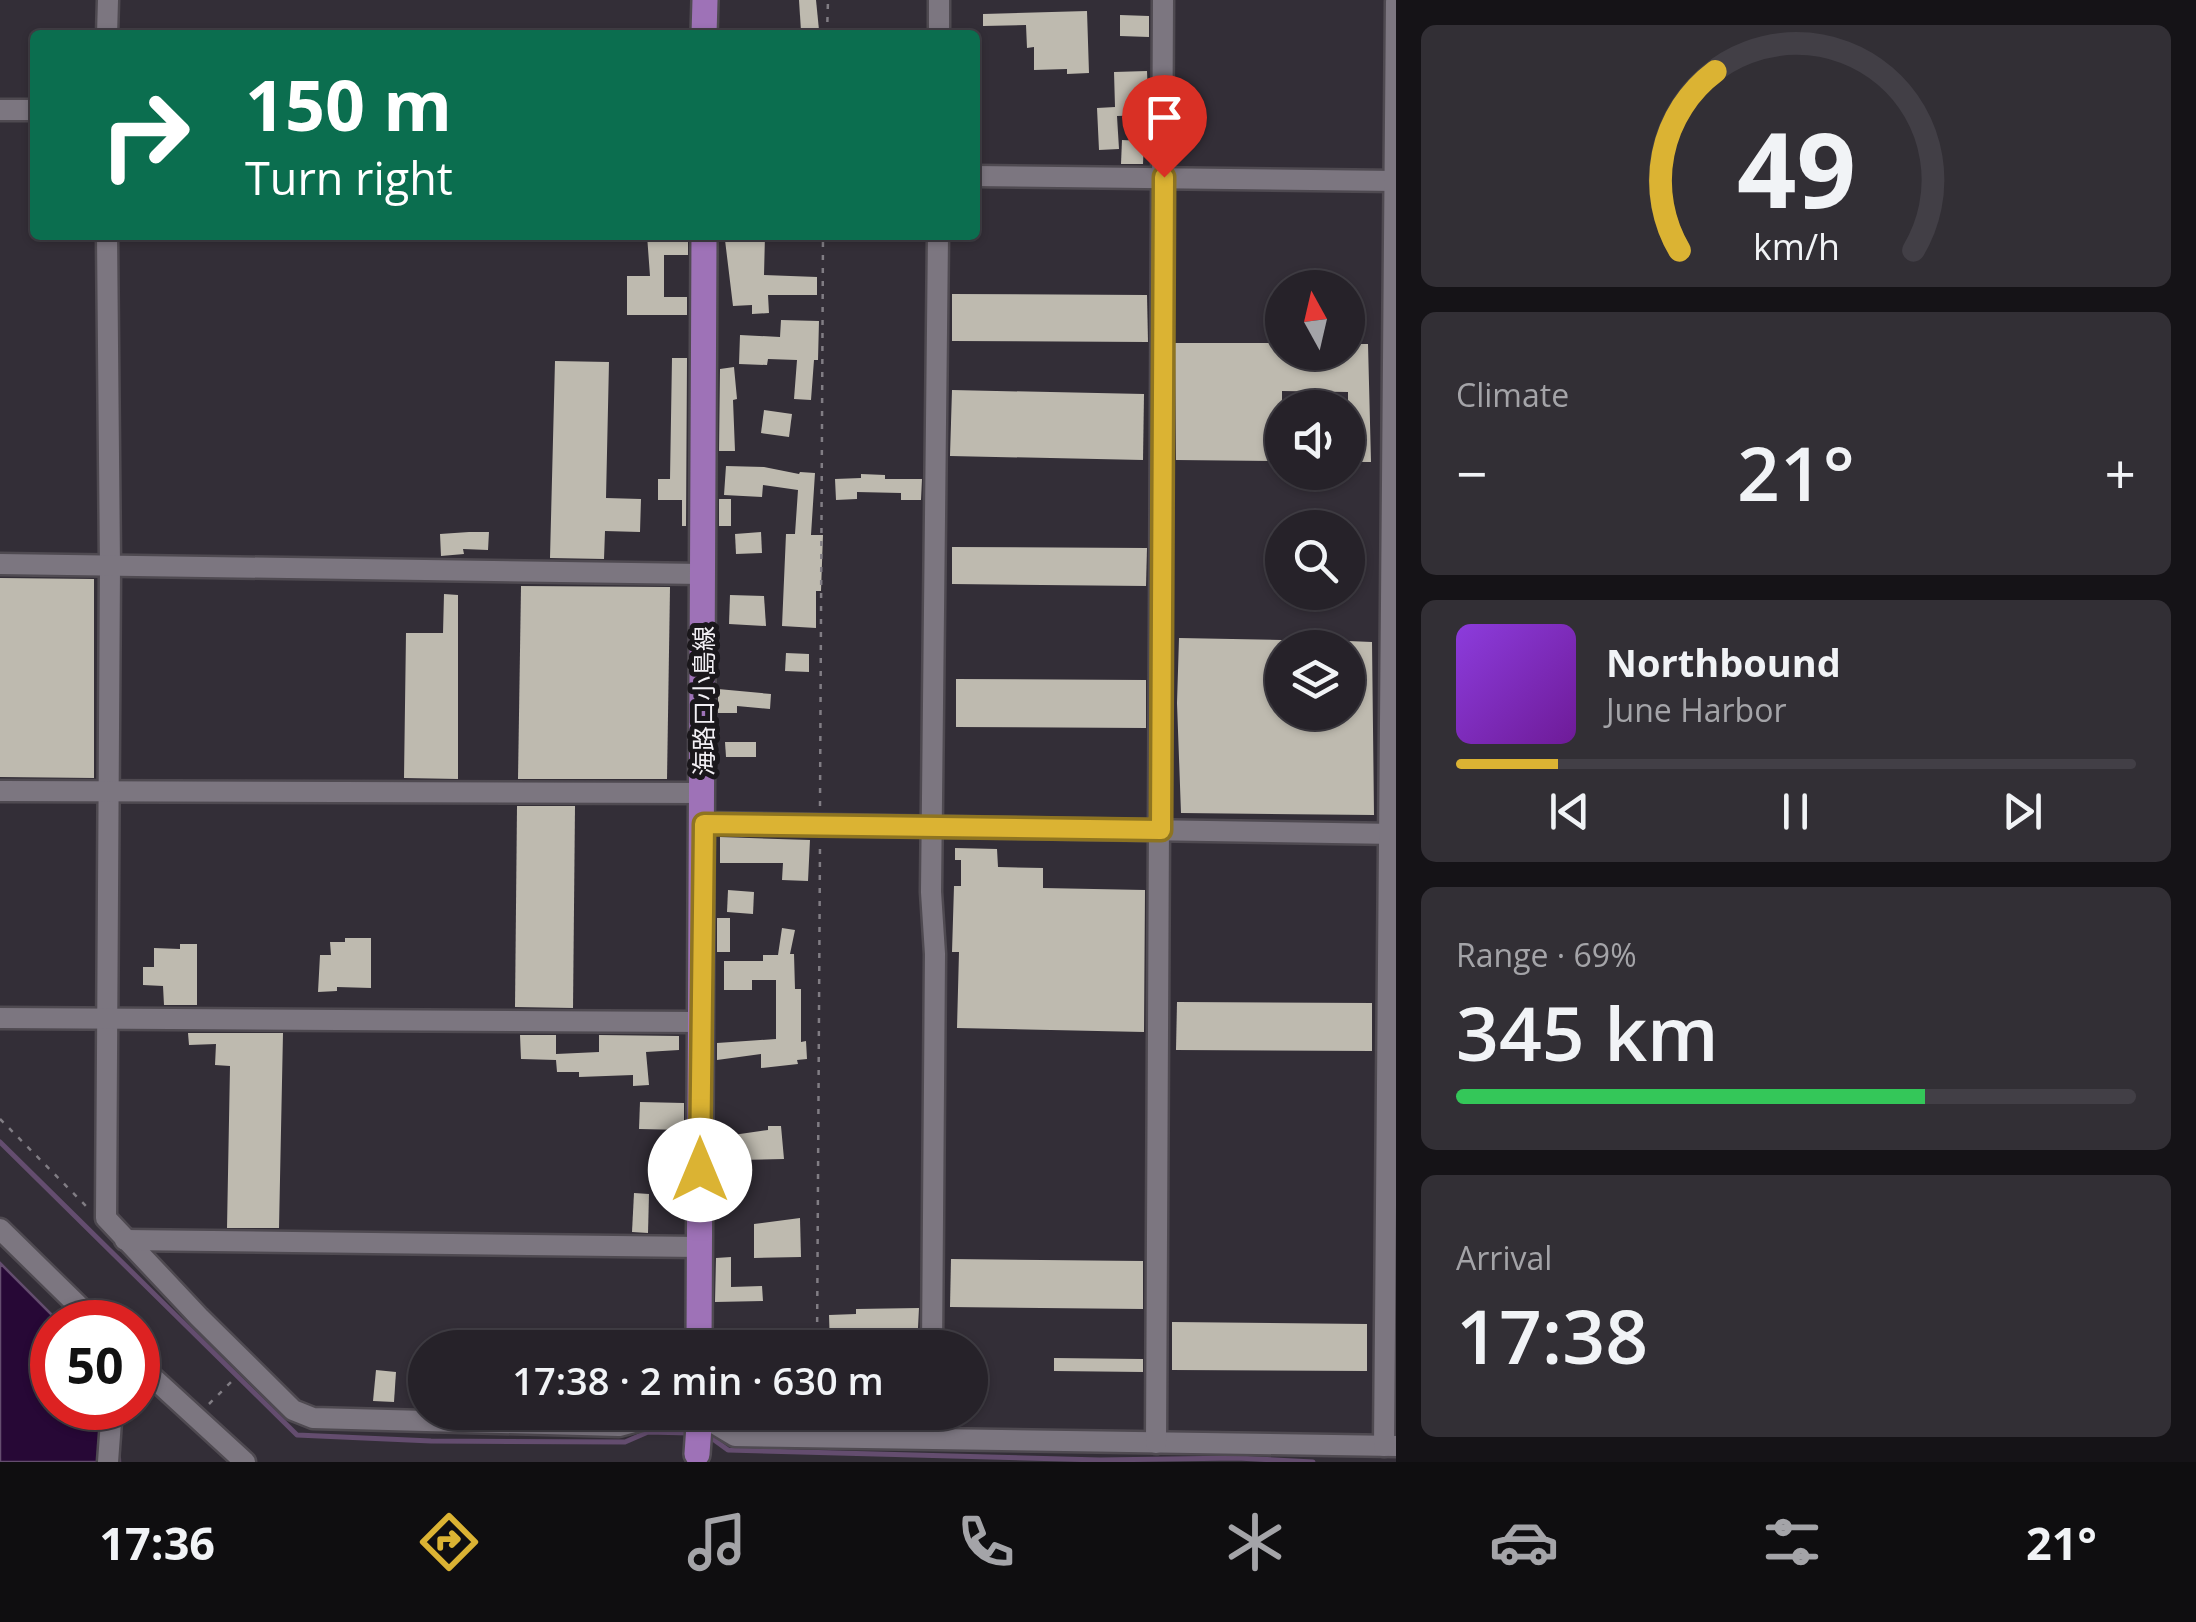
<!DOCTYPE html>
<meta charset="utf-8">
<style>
:root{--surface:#262229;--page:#322f35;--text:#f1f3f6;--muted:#a4a4a8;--line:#423f46;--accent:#dbb333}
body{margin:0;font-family:"Open Sans","Noto Sans JP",sans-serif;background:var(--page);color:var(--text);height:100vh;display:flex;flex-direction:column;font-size:38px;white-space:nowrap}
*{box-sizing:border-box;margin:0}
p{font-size:32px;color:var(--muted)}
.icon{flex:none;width:55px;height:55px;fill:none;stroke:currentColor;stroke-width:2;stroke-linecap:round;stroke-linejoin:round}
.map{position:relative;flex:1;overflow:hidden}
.details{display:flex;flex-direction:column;gap:25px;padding:25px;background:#151317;width:800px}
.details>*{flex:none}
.hud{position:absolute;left:30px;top:30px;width:950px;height:210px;border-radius:10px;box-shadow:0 2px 8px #0004,0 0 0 2px var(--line);background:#0b6e4f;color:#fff;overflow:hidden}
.needle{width:65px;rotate:352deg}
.tools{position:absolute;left:1265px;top:270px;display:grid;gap:20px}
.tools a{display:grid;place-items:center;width:100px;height:100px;border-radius:50%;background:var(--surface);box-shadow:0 2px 8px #0004,0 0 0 2px var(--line);font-size:50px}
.speed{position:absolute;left:30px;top:1300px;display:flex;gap:20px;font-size:50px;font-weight:700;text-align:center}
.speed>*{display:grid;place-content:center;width:130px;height:130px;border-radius:50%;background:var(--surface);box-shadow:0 2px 8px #0004,0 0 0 2px var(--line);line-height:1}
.speed .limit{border:15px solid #d22;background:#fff;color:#111}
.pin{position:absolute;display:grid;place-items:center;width:85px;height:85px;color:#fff;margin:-102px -42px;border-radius:50% 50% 50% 0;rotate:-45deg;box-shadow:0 0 10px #0007}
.pin .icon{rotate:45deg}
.me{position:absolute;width:110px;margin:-55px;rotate:0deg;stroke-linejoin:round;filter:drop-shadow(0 0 8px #0008)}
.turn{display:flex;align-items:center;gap:35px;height:210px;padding:0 50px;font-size:45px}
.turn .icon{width:130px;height:130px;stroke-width:2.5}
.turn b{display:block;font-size:70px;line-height:85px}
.big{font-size:75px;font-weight:600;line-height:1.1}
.details .card{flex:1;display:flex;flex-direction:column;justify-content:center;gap:15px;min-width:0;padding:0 35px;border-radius:15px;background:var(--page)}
.details .dial{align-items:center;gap:0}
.dial svg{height:260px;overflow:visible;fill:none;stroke:var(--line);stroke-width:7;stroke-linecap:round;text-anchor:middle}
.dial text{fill:var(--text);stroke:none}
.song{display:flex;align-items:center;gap:30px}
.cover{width:120px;height:120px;border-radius:15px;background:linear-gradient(135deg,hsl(270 70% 55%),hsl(280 70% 35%))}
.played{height:10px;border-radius:5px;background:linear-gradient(90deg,var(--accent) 15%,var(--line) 15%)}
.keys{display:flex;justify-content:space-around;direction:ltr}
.heat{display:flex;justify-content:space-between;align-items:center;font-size:55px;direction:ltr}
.charge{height:15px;border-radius:8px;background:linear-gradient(90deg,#34c759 69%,var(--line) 0)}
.trip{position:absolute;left:408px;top:1330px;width:580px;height:100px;border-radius:50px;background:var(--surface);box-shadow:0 2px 8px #0004,0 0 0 2px var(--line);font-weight:600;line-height:100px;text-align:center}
.menu{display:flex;height:160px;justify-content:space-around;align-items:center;background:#0f0e10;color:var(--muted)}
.menu .icon{width:70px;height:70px}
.menu .on{color:var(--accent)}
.menu b{font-size:45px;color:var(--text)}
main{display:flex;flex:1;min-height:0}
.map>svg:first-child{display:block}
.water{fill:#270836;stroke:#644d6f;stroke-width:2.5}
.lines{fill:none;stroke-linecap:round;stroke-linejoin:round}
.stream{stroke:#644d6f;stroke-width:5}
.building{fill:#bebaaf}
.minor-casing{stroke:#4f4a51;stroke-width:25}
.major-casing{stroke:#4f4a51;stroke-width:30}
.path{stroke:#817d84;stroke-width:2.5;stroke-dasharray:5 8;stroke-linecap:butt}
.minor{stroke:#7c7680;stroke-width:20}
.major{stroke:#9e72b7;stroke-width:25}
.route-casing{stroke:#8e7421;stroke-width:25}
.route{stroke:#dbb333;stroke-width:18}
.labels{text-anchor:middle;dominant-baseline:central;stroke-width:10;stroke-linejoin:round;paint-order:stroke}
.street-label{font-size:25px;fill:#f2eff4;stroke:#1a171b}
</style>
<main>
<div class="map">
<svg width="1396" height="1462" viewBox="0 0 1396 1462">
<rect width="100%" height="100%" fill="#332e37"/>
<path class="water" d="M0 1263 59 1322H52V1408H106L119 1442 120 1462H0Z"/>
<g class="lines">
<g class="stream">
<path d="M0 1142 297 1435 431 1441 625 1442 648 1432 690 1433"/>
<path d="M706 1434 728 1450 1100 1460 1237 1458 1313 1462"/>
</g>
</g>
<g class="building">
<path d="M799 0H816L819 30 801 31Z"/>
<path d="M1087 11 1089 73 1067 74V69L1034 70V47L1027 48 1026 25 983 26V14Z"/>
<path d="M1120 15 1149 16V37L1120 36Z"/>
<path d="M1147 71 1149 122H1146V115L1117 116 1119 149 1099 150 1097 108 1115 107 1114 72Z"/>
<path d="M1122 140 1144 141 1143 164H1121Z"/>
<path d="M647 235H672V240L688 241V255H664V297H687V315H627V276H650Z"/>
<path d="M742 235H765L764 275 817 277V295H768L769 313 752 314V305L733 306 725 240 743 241Z"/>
<path d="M952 294 1147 295 1148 342 952 341Z"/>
<path d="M781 320 819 321 818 360H814L811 400 794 399 797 360 768 359 767 365 739 364 740 335 780 337Z"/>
<path d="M1175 343H1282V352H1348V344H1368L1371 462H1348V392L1282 391V461L1176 460Z"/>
<path d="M672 358H687L686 526H682V500H658V479H670Z"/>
<path d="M555 361 609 362 606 498 641 499 640 532 605 531 604 559 550 558Z"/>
<path d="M734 367 737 399 733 400 735 451H719L720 369Z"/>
<path d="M952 390 1144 394 1143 460 950 456Z"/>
<path d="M764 410 792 414 789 437 761 433Z"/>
<path d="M726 466 764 467 799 474 800 472 815 473 811 535H823L821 591H816V628L782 626 786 534H795L798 490 763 485 762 497 724 495Z"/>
<path d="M861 474 885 475V479H922L921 500H901V493L857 492V499L836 500 835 479 861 478Z"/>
<rect x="719" y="499" width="12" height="27"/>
<path d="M469 532H489L488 550 463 549 464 554 441 556 440 534Z"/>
<path d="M761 532 762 553 736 554 735 534Z"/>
<path d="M952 547 1147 548 1146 586 952 584Z"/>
<path d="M0 578 94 579V778L0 777Z"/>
<path d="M521 586 670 587 667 779H518Z"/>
<path d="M444 594 458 595V779L404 778 406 633H443Z"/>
<path d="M730 595 764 596 766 626 729 624Z"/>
<path d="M1179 638 1282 640V712H1348V641L1372 642 1374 815 1181 813 1177 703Z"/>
<path d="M786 653 809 654V672L785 671Z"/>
<path d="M956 679 1146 680V728L956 727Z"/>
<path d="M718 689 771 694 770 709 737 706V713H718Z"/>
<path d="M725 742H756V757H726Z"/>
<path d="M517 806H575L573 1008 515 1007Z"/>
<path d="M720 837 810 840 808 881 782 880 783 863H720Z"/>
<path d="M955 848 997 849 998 867 1043 868V888L1145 890 1144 1032 957 1028 959 952H952L954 886H961V860H955Z"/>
<path d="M728 890 754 892 753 914 727 912Z"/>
<rect x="717" y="918" width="13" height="34"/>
<path d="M782 928 795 930 790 954H794L795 989H801V1042L806 1041 807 1059 797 1060 798 1064 761 1068V1054L717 1060V1043L776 1039V980H752V990H724V961H763V955H778Z"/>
<path d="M345 938H371V988L337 987V991L318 992 320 955H331L330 942H345Z"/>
<path d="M180 944H197V1005H164L163 986 143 985V967H154V948L180 949Z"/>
<path d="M1177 1002 1372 1003V1051L1176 1050Z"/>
<path d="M188 1033H283L279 1228H227L230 1066 215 1065 216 1044 189 1045Z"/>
<path d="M520 1035H556V1054L599 1052V1035L679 1036V1050L646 1052 649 1085 633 1086V1075L579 1077V1072H557L556 1060 521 1059Z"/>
<path d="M640 1102 684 1103V1130L639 1129Z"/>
<path d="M768 1126H781L784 1159 735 1160 733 1135 768 1130Z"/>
<path d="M634 1193 649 1194 648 1233 632 1232Z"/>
<path d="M800 1218 801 1257 754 1258V1224Z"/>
<path d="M731 1257V1287L762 1286 763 1301 715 1302 716 1258Z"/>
<path d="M951 1259 1143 1261V1309L950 1307Z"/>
<path d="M919 1308 918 1328 866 1329V1348H830L829 1315 856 1314V1309Z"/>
<path d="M1172 1322 1367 1324V1371L1172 1370Z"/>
<path d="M1054 1358 1143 1359V1372L1054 1371Z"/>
<path d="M376 1370 396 1372 394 1402 373 1401Z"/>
<path d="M890 1412H921L920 1425H889Z"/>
</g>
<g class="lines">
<defs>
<g id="minor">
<path d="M107 35 108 0"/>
<path d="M939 35V0"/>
<path d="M0 110H35"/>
<path d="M975 176 1396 181"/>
<path d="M107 235 110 566 106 1218 199 1317 293 1410 313 1418 619 1426 645 1419 687 1418 700 1415 735 1436 1396 1446"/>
<path d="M0 564 702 574"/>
<path d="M0 791 703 793"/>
<path d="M703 823 1396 834"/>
<path d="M0 1018 700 1022"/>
<path d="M0 1229 95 1322"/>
<path d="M125 1240 699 1247"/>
<path d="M932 1348 935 954 931 892 938 235"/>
<path d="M138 1364 245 1462"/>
<path d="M1156 1443 1163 0"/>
<path d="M1384 1446 1396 2"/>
<path d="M108 1462 112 1408"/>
</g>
<g id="major">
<path d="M704 35 705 0"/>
<path d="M699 1348 704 235"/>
<path d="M697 1454 700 1412"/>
</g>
</defs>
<use href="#minor" class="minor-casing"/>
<use href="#major" class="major-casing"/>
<g class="path">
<path d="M827 35 828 0"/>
<path d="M820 806 823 235"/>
<path d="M0 1119 87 1207"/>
<path d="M817 1348 820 844"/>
<path d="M209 1404 235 1378"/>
</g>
<use href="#minor" class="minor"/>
<use href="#major" class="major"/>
</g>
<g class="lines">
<defs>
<path id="route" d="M700 1170 704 824 1161 830 1164 177"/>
</defs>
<use href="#route" class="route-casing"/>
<use href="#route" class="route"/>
</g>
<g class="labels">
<g class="street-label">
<text transform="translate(703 701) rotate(-90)">海路口小島線</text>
</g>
</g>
</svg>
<div class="tools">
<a><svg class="needle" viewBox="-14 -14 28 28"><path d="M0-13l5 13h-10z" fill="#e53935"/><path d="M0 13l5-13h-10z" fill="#a4a4a8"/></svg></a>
<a><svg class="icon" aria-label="sound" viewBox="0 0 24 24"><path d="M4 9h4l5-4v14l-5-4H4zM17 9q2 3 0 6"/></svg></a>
<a><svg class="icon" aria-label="search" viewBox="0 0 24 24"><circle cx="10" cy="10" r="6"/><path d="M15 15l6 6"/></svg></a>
<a><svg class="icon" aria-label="layers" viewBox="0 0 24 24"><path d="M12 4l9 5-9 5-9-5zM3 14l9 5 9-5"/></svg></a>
</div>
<div class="speed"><div class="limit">50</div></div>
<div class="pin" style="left:1164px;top:177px;background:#d93025"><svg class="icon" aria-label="arrive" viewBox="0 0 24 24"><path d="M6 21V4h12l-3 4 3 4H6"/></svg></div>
<svg class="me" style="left:700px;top:1170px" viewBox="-20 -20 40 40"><circle r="19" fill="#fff"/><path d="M0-13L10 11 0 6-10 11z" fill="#dbb333"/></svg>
<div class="trip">17:38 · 2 min · 630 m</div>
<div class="hud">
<div class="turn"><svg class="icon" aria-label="right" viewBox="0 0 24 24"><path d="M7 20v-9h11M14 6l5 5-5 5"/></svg><div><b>150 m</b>Turn right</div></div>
</div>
</div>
<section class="details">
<div class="card dial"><svg viewBox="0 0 100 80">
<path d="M14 69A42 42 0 1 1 86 69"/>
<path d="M14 69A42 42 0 0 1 25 14" stroke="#dbb333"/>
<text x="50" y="56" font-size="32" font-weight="700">49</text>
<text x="50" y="72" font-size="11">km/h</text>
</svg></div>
<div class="card"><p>Climate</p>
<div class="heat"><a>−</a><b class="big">21°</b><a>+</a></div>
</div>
<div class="card">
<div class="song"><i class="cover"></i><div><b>Northbound</b><p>June Harbor</p></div></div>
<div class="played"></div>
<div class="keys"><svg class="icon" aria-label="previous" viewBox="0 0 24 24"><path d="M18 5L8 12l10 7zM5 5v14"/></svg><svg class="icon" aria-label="pause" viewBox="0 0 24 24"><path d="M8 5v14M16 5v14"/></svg><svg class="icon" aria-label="next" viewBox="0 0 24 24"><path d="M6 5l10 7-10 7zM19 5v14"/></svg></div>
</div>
<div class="card"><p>Range · 69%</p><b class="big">345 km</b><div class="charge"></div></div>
<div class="card"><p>Arrival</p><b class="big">17:38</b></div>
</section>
</main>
<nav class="menu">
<b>17:36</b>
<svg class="icon on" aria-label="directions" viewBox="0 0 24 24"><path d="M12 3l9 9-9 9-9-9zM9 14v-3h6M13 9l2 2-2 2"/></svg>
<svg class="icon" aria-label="music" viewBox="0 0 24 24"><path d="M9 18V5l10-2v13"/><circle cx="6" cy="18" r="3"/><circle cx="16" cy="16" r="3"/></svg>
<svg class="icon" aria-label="phone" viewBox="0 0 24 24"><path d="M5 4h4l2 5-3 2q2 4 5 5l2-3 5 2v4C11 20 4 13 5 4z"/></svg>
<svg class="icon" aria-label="climate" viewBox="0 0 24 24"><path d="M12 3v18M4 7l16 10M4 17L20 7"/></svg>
<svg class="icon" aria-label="car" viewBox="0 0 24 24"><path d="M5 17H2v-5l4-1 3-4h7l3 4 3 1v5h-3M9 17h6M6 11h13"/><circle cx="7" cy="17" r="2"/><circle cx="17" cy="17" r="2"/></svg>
<svg class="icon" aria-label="filters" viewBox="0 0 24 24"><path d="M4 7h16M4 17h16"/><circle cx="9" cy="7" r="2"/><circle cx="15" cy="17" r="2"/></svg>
<b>21°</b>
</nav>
